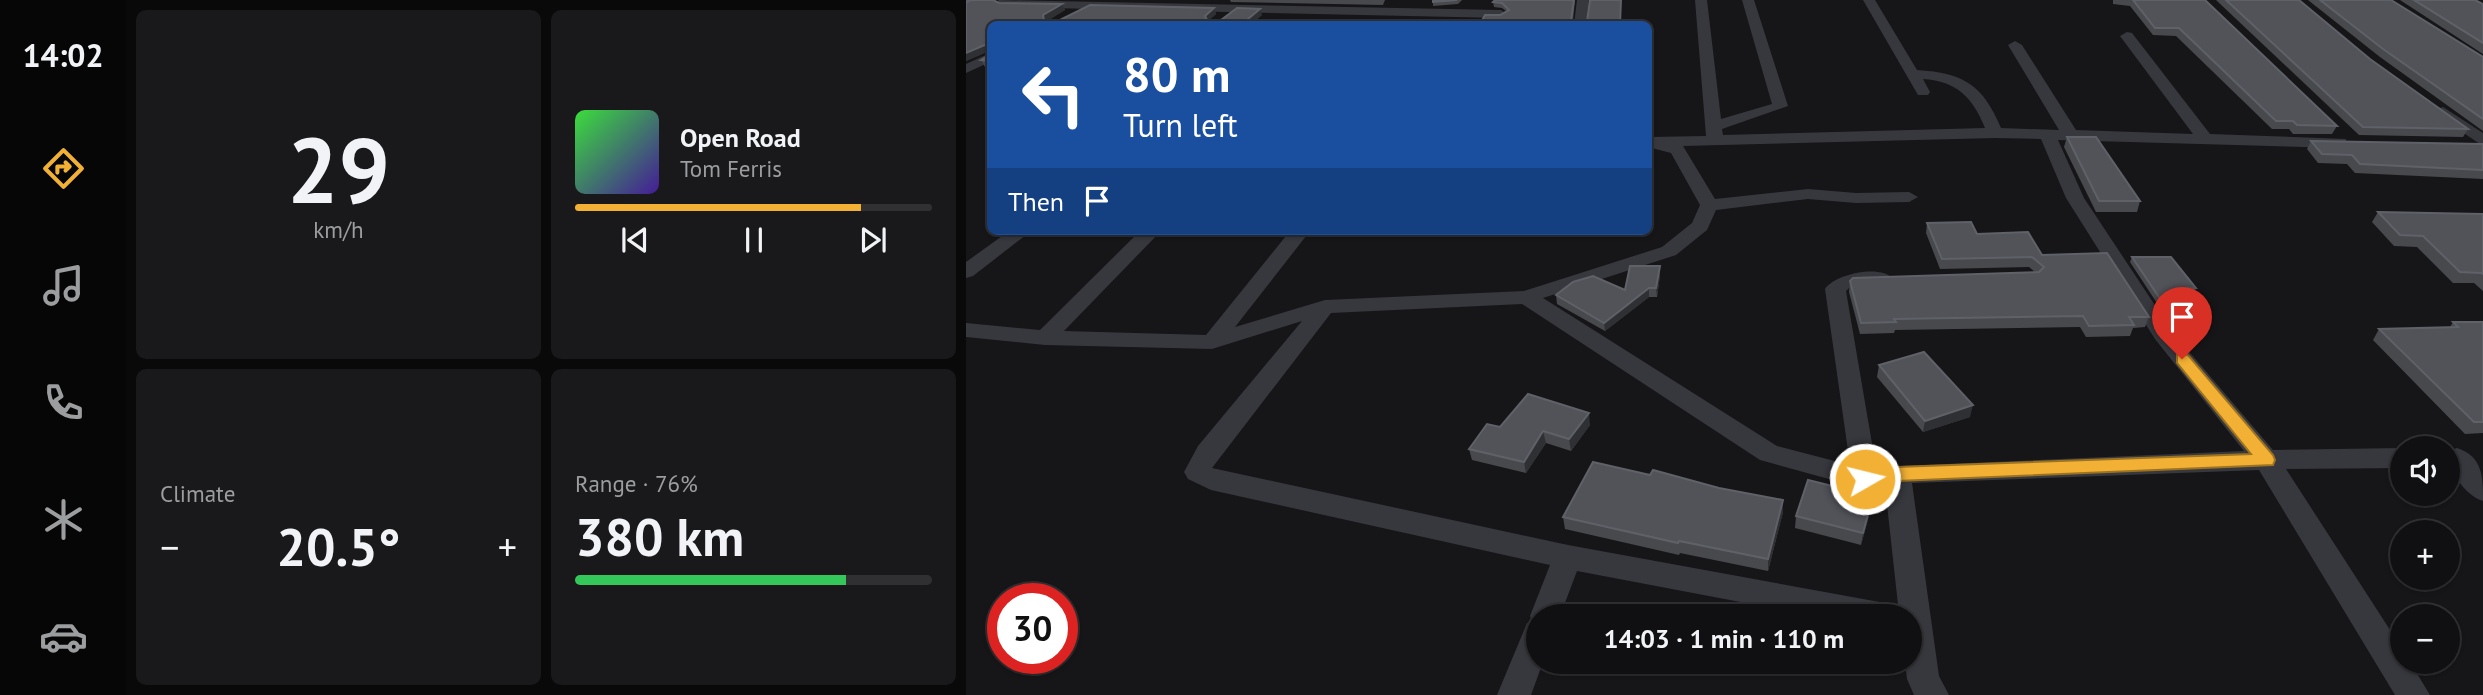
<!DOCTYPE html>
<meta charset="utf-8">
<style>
:root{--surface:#101012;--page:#19191b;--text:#f1f3f6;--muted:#9c9d9f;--line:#303032;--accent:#f2b134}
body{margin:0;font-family:"PT Sans",sans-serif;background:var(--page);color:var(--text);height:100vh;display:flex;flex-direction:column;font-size:26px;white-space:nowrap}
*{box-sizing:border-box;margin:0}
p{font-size:23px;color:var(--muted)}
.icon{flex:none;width:38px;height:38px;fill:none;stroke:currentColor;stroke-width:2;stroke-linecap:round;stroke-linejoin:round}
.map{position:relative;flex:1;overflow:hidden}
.sheet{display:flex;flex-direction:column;gap:10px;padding:10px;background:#09090a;width:840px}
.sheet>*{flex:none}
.top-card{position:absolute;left:21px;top:21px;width:665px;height:214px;border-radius:10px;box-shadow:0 2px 5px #0004,0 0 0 2px var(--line);background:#1a4fa0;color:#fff;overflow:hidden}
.tools{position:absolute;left:1424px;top:436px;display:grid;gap:14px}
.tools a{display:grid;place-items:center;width:70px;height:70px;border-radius:50%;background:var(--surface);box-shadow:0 2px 5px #0004,0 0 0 2px var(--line);font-size:35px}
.speed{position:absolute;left:21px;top:583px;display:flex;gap:14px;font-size:35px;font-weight:700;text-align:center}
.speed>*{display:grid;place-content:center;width:91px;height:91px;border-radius:50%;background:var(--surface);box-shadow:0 2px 5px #0004,0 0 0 2px var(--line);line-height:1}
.speed .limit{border:10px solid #d22;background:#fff;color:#111}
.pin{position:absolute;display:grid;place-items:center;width:60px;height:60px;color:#fff;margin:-72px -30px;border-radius:50% 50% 50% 0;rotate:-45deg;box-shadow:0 0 7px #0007}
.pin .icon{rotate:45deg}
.me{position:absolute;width:77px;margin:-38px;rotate:82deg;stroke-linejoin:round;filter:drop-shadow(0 0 5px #0008)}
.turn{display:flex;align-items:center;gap:24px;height:147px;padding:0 21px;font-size:32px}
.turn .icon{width:91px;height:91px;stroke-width:2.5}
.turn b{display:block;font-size:49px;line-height:60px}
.then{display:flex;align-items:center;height:66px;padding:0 21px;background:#0003;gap:14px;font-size:26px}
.big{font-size:52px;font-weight:700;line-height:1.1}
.sheet .widget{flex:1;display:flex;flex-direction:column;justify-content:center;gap:10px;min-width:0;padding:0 24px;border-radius:10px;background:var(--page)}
.sheet .dial{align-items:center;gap:0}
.dial b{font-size:91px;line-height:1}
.song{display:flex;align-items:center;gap:21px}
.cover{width:84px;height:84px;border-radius:10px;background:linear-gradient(135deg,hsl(120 70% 55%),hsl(260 70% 35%))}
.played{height:7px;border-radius:4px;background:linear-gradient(90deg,var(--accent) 80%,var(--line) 80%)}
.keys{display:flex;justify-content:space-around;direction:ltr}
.heat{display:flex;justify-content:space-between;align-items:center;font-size:38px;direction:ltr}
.charge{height:10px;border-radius:5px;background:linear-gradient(90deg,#34c759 76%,var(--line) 0)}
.sheet .tiles{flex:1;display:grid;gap:10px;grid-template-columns:repeat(2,1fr)}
.trip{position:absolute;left:560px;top:604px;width:396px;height:70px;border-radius:35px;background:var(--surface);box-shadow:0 2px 5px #0004,0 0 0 2px var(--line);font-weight:700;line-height:70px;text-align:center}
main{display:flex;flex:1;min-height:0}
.tab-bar{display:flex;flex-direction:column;width:126px;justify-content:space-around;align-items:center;background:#060607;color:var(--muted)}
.tab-bar .icon{width:49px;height:49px}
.tab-bar .current{color:var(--accent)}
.tab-bar b{font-size:32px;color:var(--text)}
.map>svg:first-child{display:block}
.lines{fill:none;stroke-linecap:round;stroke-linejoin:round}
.minor{fill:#37383d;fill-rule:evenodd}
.trunk{fill:#5b5e65;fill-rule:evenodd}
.wall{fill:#47494d}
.shaded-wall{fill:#2f3033}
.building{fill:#525359;stroke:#5f6168;stroke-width:2}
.route{fill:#f2b134;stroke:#9d7322;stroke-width:2}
</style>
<main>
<nav class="tab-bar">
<b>14:02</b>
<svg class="icon current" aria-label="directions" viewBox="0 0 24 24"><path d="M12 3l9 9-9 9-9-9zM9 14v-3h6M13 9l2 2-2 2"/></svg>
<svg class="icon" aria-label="music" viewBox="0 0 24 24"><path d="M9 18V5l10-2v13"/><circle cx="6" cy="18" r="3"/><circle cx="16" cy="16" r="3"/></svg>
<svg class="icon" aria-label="phone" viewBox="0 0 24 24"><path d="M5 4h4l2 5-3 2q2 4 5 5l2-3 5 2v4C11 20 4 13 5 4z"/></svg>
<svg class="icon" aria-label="climate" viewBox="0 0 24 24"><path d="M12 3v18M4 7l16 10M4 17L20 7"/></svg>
<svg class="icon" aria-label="car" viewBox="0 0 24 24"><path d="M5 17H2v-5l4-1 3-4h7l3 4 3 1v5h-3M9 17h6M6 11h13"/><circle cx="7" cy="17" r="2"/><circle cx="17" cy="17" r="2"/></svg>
</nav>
<section class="sheet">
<div class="tiles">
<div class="widget dial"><b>29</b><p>km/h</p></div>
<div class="widget">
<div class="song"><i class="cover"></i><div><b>Open Road</b><p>Tom Ferris</p></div></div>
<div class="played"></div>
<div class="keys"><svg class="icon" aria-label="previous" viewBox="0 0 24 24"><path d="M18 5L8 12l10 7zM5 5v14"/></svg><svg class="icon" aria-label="pause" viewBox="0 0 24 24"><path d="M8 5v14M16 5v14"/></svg><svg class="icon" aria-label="next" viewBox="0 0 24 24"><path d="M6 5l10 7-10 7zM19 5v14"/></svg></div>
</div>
<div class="widget"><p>Climate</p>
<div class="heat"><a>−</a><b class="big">20.5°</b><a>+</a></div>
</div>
<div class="widget"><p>Range · 76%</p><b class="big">380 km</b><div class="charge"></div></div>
</div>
</section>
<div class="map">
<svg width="1517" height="695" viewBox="0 0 1517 695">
<rect width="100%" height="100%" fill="#161618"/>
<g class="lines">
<g class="minor">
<path d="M33 0 535 10 541 14 535 18 36 7 30 3Z"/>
<path d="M611 0H623L620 24H608Z"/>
<path d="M729 0H741L755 119 806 104 776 0H788L822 106 756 129 757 135 1019 128C1007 98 991 81 957 79L964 92 962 95H952L897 0H909L951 70C998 73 1017 85 1035 128L1093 130 1042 45 1049 41 1056 45 1110 130 1227 134 1154 36 1161 32 1166 33 1244 134 1380 139V147L1374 148 1092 140 1118 198 1208 334 1307 450 1437 448V468L1320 469 1437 650V662H1444L1464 695H1429L1293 470 946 483 973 676 983 695H948L941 679 939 662H943V616H848L611 571 594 616H572V662H577L565 695H531L561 623 566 621 564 616 584 565 245 490 222 479 218 472 232 446 336 321 246 349 79 345 0 337V323L74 330 174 231H195L98 331 240 335 324 231H344L269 327 359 300 558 291 696 247 726 223 734 205 705 153 682 147 684 137 740 136ZM1029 138 1075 139 1100 198 1189 339 1278 451 910 467 880 291 885 286 924 283 927 279C915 264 869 274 859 289L884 465 811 446 577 298 710 255 741 230 750 210 842 199 890 203 943 202 952 197 943 192 890 193 842 189 749 199 717 146ZM556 304 794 460 899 489 919 486 933 614 930 606 919 603 602 545 246 468 365 313Z"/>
<path d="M24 53V62L0 73V64Z"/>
<path d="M1477 107 1517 133V146L1471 115V109Z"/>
<path d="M43 231H65L7 276 0 278V262Z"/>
<path d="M1491 448C1517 456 1517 478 1517 501 1498 495 1482 470 1482 451Z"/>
</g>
<path class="trunk" d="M0 0H15L0 8Z"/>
</g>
<g class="wall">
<path d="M264 0H419L417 5 265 2Z"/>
<path d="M467 0H496L492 4 467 6Z"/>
<path d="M529 0H609L607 20 655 24 534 15 540 11 536 8 528 7 527 2Z"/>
<path d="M1147 0H1239L1371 126 1366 134H1327L1323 129H1306L1210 36 1187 35 1164 6 1147 4Z"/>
<path d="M1250 0H1333L1404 59 1502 129 1497 137 1393 135Z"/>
<path d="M1342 0H1425L1517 57V131L1414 57Z"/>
<path d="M1434 0H1509L1517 4V54Z"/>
<path d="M33 3 96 4 99 10 82 20 248 8 250 14 243 20 296 15 285 24H24V67H19L15 60 23 55 22 51 0 61Z"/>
<path d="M1101 137 1174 201 1171 212H1130L1098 147Z"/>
<path d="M1345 141 1517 144V179L1389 173 1381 164 1352 163 1341 149Z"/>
<path d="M1412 212 1517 214V291L1508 283H1487L1451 247 1428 246 1406 222Z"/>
<path d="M961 223 1011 234 1076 255 1183 317 1179 327 1167 328 1164 336 1120 337 1114 327 929 330 928 333 894 334 883 292 884 281 1069 272 1063 267 974 269 960 233Z"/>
<path d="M1166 257 1230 288 1228 294H1217L1236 320 1233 326H1206L1164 262Z"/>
<path d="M694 266V275L691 297H683L639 331 591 304 590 295 659 290Z"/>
<path d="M1487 322H1517V433L1499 434 1407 340 1413 329 1484 327Z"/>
<path d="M913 365 1004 417 957 432 911 377Z"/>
<path d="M624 425 605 451 580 443 560 473 506 460 503 449 534 427Z"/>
<path d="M684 475 817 500V512L802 571 714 553 713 555 599 529 597 517Z"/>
<path d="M905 508 895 545 829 528 830 516Z"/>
</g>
<g class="shaded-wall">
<path d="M96 4 99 10 80 22V24L77 15Z"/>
<path d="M248 8 250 14 241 22 239 16Z"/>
<path d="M294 9 296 15 285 24H276Z"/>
<path d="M21 44 24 51 0 61V53Z"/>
<path d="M694 266V275L691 297 690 288Z"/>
<path d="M683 288V297L639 331 638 323Z"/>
<path d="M1007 405 1004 417 957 432 959 421Z"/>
<path d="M623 413 624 425 605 451 603 439Z"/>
<path d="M577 431 580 443 560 473 558 462Z"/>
<path d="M907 496 905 508 895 545 897 533Z"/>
<path d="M817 500V512L802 571V559Z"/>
</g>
<g class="building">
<path d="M5 0H27L33 3 96 4 77 15 78 20H94L124 5 248 8 239 16 241 20H255L271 8 294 9 276 24H24V61L15 60 23 55 21 44 0 53V3Z"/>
<path d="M467 0H491L467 2Z"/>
<path d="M529 0H608L605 20 621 21 624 0H655L654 24H514L519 15H534L543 10 536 3 527 2Z"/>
<path d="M1167 0H1239L1371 126 1331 125 1327 121H1310L1213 28H1189Z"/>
<path d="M1260 0H1333L1404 59 1502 129 1397 127Z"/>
<path d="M1354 0H1425L1517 57V119L1417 49Z"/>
<path d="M1448 0H1509L1517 4V43Z"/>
<path d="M1101 137H1130L1174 201H1133Z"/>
<path d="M1345 141 1517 144V170L1394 164 1386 155 1356 154Z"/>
<path d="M1412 212 1517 214V274L1515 273 1494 272 1457 236 1434 235Z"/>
<path d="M1005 222 1011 234 1062 232 1076 255 1141 253 1183 317H1163L1168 325 1123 326 1117 316 928 319 930 322 895 323 884 281 887 278 1073 272 1078 267 1066 257 976 259 961 223Z"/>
<path d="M1166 257H1205L1230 288 1213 289 1236 320 1209 321Z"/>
<path d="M664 266H694L690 288H683L638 323 590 295 607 282 627 276 659 290Z"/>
<path d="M1487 322H1517V422H1508L1413 329 1492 327Z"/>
<path d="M958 352 1007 405 959 421 913 365Z"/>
<path d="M562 394 623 413 603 439 577 431 558 462 503 449 521 424 534 427Z"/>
<path d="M627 462 684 475 687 470 753 488 817 500 802 559 713 541 712 543 597 517Z"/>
<path d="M842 480 907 496 897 533 830 516Z"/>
</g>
<path class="route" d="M1216 354 1222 355 1307 455 1309 460 1307 465 931 481 899 486 890 479 899 472 931 467 1285 454 1211 363V355Z"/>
</svg>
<div class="tools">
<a><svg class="icon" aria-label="sound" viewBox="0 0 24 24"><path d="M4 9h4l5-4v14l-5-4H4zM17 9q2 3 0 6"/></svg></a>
<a>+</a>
<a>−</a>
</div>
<div class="speed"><div class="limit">30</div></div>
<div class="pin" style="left:1216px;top:359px;background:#d93025"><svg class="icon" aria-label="arrive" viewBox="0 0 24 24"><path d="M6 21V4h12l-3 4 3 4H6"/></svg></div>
<svg class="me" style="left:899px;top:479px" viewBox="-20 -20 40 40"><circle r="17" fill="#f2b134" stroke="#fff" stroke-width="3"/><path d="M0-11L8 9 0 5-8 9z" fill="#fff"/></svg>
<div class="trip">14:03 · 1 min · 110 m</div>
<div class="top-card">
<div class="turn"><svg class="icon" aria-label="left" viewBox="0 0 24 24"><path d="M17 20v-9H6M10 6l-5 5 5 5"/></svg><div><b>80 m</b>Turn left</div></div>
<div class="then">Then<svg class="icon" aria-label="arrive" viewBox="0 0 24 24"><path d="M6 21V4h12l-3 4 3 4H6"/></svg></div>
</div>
</div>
</main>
